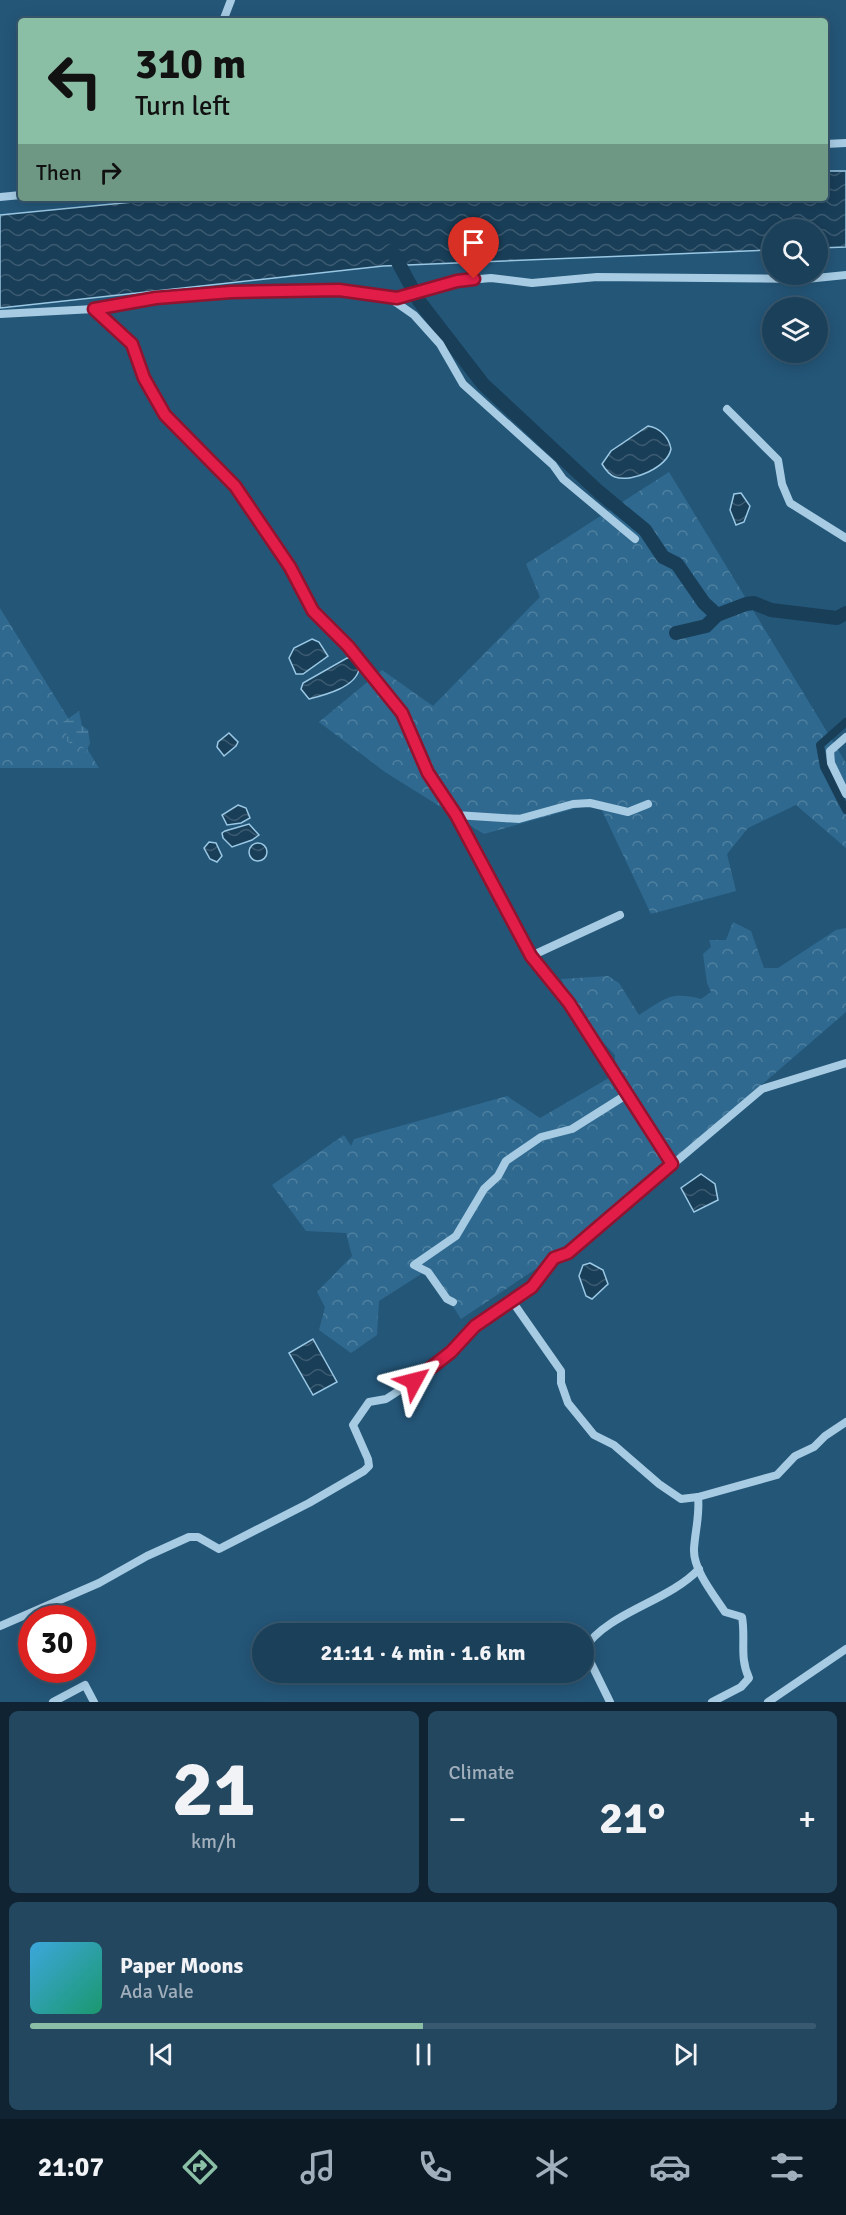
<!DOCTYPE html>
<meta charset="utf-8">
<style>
:root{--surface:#1b405a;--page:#244760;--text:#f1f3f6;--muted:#a0afbb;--line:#395970;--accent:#8abfa5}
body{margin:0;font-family:Signika,sans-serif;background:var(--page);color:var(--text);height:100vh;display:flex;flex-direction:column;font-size:22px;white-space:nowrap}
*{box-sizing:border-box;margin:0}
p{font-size:20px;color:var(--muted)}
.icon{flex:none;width:33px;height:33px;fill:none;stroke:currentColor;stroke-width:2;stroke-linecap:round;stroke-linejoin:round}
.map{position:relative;height:1702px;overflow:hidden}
.details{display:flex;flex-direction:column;gap:9px;padding:9px;background:#0f2332;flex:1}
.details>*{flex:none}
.hud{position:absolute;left:18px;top:18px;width:810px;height:183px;border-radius:6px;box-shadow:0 3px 15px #0003,0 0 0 2px var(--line);background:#8abfa5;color:#111;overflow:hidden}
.buttons{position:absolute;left:762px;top:219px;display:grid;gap:12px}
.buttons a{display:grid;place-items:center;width:66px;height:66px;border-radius:50%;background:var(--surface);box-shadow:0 3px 15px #0003,0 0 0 2px var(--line);font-size:30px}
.speed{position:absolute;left:18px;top:1605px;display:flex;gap:12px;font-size:30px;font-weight:700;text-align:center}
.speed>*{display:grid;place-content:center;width:78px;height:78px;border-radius:50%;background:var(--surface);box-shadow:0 3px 15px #0003,0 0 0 2px var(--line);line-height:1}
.speed .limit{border:9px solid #d22;background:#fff;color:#111}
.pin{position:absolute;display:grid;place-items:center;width:51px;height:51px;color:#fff;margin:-62px -26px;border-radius:50% 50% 50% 0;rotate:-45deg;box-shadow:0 0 6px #0007}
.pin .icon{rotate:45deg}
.me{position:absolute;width:66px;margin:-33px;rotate:52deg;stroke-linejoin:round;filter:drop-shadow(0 0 4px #0008)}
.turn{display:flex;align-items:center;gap:21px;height:126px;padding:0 18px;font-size:27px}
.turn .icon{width:78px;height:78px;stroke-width:2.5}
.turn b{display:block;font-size:42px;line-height:51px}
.then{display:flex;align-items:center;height:57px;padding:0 18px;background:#0003;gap:12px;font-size:22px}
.big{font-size:45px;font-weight:700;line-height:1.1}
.details .card{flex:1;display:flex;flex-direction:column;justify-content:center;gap:9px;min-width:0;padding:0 21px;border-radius:9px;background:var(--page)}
.details .dial{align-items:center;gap:0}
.dial b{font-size:78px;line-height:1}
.song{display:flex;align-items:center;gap:18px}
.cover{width:72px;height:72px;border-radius:9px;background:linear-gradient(135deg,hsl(200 70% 55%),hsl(160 70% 35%))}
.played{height:6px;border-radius:3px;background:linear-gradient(90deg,var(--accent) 50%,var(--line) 50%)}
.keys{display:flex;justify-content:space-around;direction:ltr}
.heat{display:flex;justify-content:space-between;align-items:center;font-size:33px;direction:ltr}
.details .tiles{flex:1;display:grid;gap:9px;grid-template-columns:1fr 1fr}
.card:last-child{grid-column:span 2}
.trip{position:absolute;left:252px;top:1623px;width:342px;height:60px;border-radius:30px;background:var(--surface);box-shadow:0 3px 15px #0003,0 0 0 2px var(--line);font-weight:700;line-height:60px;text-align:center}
.menu{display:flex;height:96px;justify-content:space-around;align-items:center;background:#0b1a24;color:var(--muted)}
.menu .icon{width:42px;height:42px}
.menu .active{color:var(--accent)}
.menu b{font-size:27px;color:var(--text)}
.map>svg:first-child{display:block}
.forest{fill:url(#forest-crowns)}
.wetland{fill:url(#wetland-marsh)}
.water{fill:url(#water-waves);stroke:#9ac8e4;stroke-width:1.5}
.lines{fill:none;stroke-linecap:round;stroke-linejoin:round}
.canal{stroke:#193e58;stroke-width:8}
.river{stroke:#193e58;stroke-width:14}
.minor{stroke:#a6cbe3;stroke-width:8}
.route-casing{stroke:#92132f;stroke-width:15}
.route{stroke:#e11d48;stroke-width:10}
</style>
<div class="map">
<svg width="846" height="1702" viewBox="0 0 846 1702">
<defs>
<pattern id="forest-crowns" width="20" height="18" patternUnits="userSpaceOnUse" patternTransform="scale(1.5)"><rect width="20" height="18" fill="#2f698f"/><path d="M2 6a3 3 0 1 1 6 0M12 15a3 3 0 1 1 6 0" fill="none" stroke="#4e80a0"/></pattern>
<pattern id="wetland-marsh" width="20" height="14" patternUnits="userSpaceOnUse" patternTransform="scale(1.5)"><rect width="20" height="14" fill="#2f698f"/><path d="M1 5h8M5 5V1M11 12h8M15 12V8" fill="none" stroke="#4e80a0"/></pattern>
<pattern id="water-waves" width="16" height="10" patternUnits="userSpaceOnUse" patternTransform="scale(1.5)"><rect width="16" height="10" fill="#193e58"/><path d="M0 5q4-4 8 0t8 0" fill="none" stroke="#3c5b71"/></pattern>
</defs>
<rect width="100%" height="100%" fill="#245678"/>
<g class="forest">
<path d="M669 472 846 763V848L796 805 748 828 727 854 736 891 651 914 598 802 484 834 385 772 319 722 382 670 433 706 540 597 526 564Z"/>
<path d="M0 608 99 768H0Z"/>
<path d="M733 922 751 931 764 968H778L836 930 846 928V1012L591 1232 461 1319 429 1269 379 1301 377 1335 351 1353 319 1330 325 1307 317 1292 352 1256 346 1233 306 1231 272 1185 344 1135 351 1146 354 1139 507 1096 540 1118 614 1075 615 1055 576 1014 561 979 608 976 619 983 639 1015C665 999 670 991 701 999L711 992 707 983 703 954 711 947 709 940H726Z"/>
</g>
<path class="wetland" d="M79 711 82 726 88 730 90 743 86 753 76 738 71 744 67 741V734L56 727Z"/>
<g class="water">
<path d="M825 171H846V247L818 248V230H772V250L383 266 0 308V215L174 198H825Z"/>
<path d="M648 426C660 428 669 437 671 449 667 467 633 483 615 477 609 475 605 469 602 464L611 451Z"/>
<path d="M741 493 750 506 744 522 736 525 730 510 734 494Z"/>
<path d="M312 639 319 642 328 656 303 674H296L289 658 294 648Z"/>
<path d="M347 658H353L359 669C356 687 325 695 309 699L301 689 303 683Z"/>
<path d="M229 733 238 742 236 746 224 756 217 747 218 742Z"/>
<path d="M238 805 246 808 250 818 241 823 227 825 222 815Z"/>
<path d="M249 824 259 835 252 840 232 847 223 838 222 833 225 831Z"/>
<path d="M209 842 216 843 222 856 217 862 210 859 204 848Z"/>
<circle cx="258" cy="852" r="9"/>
<path d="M701 1174 715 1184 718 1200 694 1212 681 1188Z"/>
<path d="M590 1263 603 1270 608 1284 592 1299 586 1296 579 1276 583 1265Z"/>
<path d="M313 1339 337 1382 313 1395 289 1353Z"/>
</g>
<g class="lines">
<path class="canal" d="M846 722 820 745 824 767 846 810"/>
<g class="river">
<path d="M392 251 419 301 483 384 599 492 645 530 663 557 677 564 704 603 717 615 746 604 754 603 771 610 837 618 846 613"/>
<path d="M676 633 706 626 717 615"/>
</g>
<g class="minor">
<path d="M223 21 231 0"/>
<path d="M825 144 846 143"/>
<path d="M0 197 21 195"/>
<path d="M391 299 414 315 440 344 463 384 553 465 563 479 635 539"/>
<path d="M94 309 132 344 144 378 165 415 235 486 289 567 313 611 348 646 402 713 428 773 456 815 531 956 569 1003 672 1164"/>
<path d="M0 314 94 309 156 298 231 292 339 290 397 298 457 281 491 278 532 283 597 277 806 279 846 275"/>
<path d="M727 409 778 460 782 484 790 503 846 538"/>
<path d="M846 737 830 751 831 763 846 794"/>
<path d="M456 815 519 819 573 804 590 803 628 812 648 804"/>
<path d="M531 956 620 915"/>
<path d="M512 1301 561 1371V1383L568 1403 594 1435 614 1445 659 1484 681 1499 698 1497"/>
<path d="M453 1302 447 1299 428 1272 414 1265 456 1236 484 1189 498 1176 506 1161 541 1137 572 1129 626 1095"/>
<path d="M0 1626 99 1583 147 1556 189 1537H198L219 1549 309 1503 364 1471 369 1466 368 1459 353 1425 369 1402 386 1399 414 1381 451 1352 475 1326 532 1287 554 1258 568 1253 762 1089 846 1063"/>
<path d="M53 1702 85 1685 94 1702"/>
<path d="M610 1702 584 1649C608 1612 668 1602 699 1569"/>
<path d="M712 1702 741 1687 749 1678C739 1657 746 1639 742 1617L725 1612C714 1595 693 1570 694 1549 695 1531 700 1515 698 1497L777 1475 795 1456 814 1447 825 1436 846 1422"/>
<path d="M768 1702 846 1649"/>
</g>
</g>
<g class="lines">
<defs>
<path id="route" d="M414 1381 451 1352 475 1326 532 1287 554 1258 568 1253 672 1164 569 1003 531 956 456 815 428 773 402 713 348 646 313 611 290 567 235 486 165 415 144 378 132 344 94 309 156 298 231 292 339 290 397 298 457 281 474 279"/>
</defs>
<use href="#route" class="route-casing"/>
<use href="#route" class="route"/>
</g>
</svg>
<div class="buttons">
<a><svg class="icon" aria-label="search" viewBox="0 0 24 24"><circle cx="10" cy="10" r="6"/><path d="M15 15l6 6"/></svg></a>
<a><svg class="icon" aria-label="layers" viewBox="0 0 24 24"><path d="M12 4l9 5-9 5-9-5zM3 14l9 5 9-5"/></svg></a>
</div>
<div class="speed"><div class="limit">30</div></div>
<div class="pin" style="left:474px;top:279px;background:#d93025"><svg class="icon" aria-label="arrive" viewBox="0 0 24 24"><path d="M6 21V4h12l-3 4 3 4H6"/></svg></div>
<svg class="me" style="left:414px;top:1381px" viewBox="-20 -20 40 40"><path d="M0-17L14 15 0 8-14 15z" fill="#e11d48" stroke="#fff" stroke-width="4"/></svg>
<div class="trip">21:11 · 4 min · 1.6 km</div>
<div class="hud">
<div class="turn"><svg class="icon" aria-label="left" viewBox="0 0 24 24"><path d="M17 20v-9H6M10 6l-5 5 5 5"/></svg><div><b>310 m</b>Turn left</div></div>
<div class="then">Then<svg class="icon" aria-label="right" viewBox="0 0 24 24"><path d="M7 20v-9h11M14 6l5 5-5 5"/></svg></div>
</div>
</div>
<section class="details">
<div class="tiles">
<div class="card dial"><b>21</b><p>km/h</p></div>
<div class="card"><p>Climate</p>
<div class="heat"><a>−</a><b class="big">21°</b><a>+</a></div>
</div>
<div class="card">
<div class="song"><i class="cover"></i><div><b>Paper Moons</b><p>Ada Vale</p></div></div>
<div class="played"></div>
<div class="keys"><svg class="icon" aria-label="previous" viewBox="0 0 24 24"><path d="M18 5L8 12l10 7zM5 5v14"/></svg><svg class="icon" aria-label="pause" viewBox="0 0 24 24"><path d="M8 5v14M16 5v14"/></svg><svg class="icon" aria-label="next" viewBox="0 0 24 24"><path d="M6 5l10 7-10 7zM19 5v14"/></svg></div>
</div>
</div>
</section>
<nav class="menu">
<b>21:07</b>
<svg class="icon active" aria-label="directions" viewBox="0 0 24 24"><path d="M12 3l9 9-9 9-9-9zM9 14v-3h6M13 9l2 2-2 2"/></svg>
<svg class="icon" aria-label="music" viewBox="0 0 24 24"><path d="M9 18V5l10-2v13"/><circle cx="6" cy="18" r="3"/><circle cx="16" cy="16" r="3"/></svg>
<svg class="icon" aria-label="phone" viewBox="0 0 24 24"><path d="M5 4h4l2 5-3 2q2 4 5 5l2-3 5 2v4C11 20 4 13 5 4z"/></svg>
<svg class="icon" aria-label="climate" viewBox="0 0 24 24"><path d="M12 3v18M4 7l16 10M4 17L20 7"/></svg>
<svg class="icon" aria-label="car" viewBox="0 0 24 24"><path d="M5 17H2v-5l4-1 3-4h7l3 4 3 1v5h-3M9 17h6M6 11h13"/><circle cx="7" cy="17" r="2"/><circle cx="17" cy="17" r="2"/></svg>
<svg class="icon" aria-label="filters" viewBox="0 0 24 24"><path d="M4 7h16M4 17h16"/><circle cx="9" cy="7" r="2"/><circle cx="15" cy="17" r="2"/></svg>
</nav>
